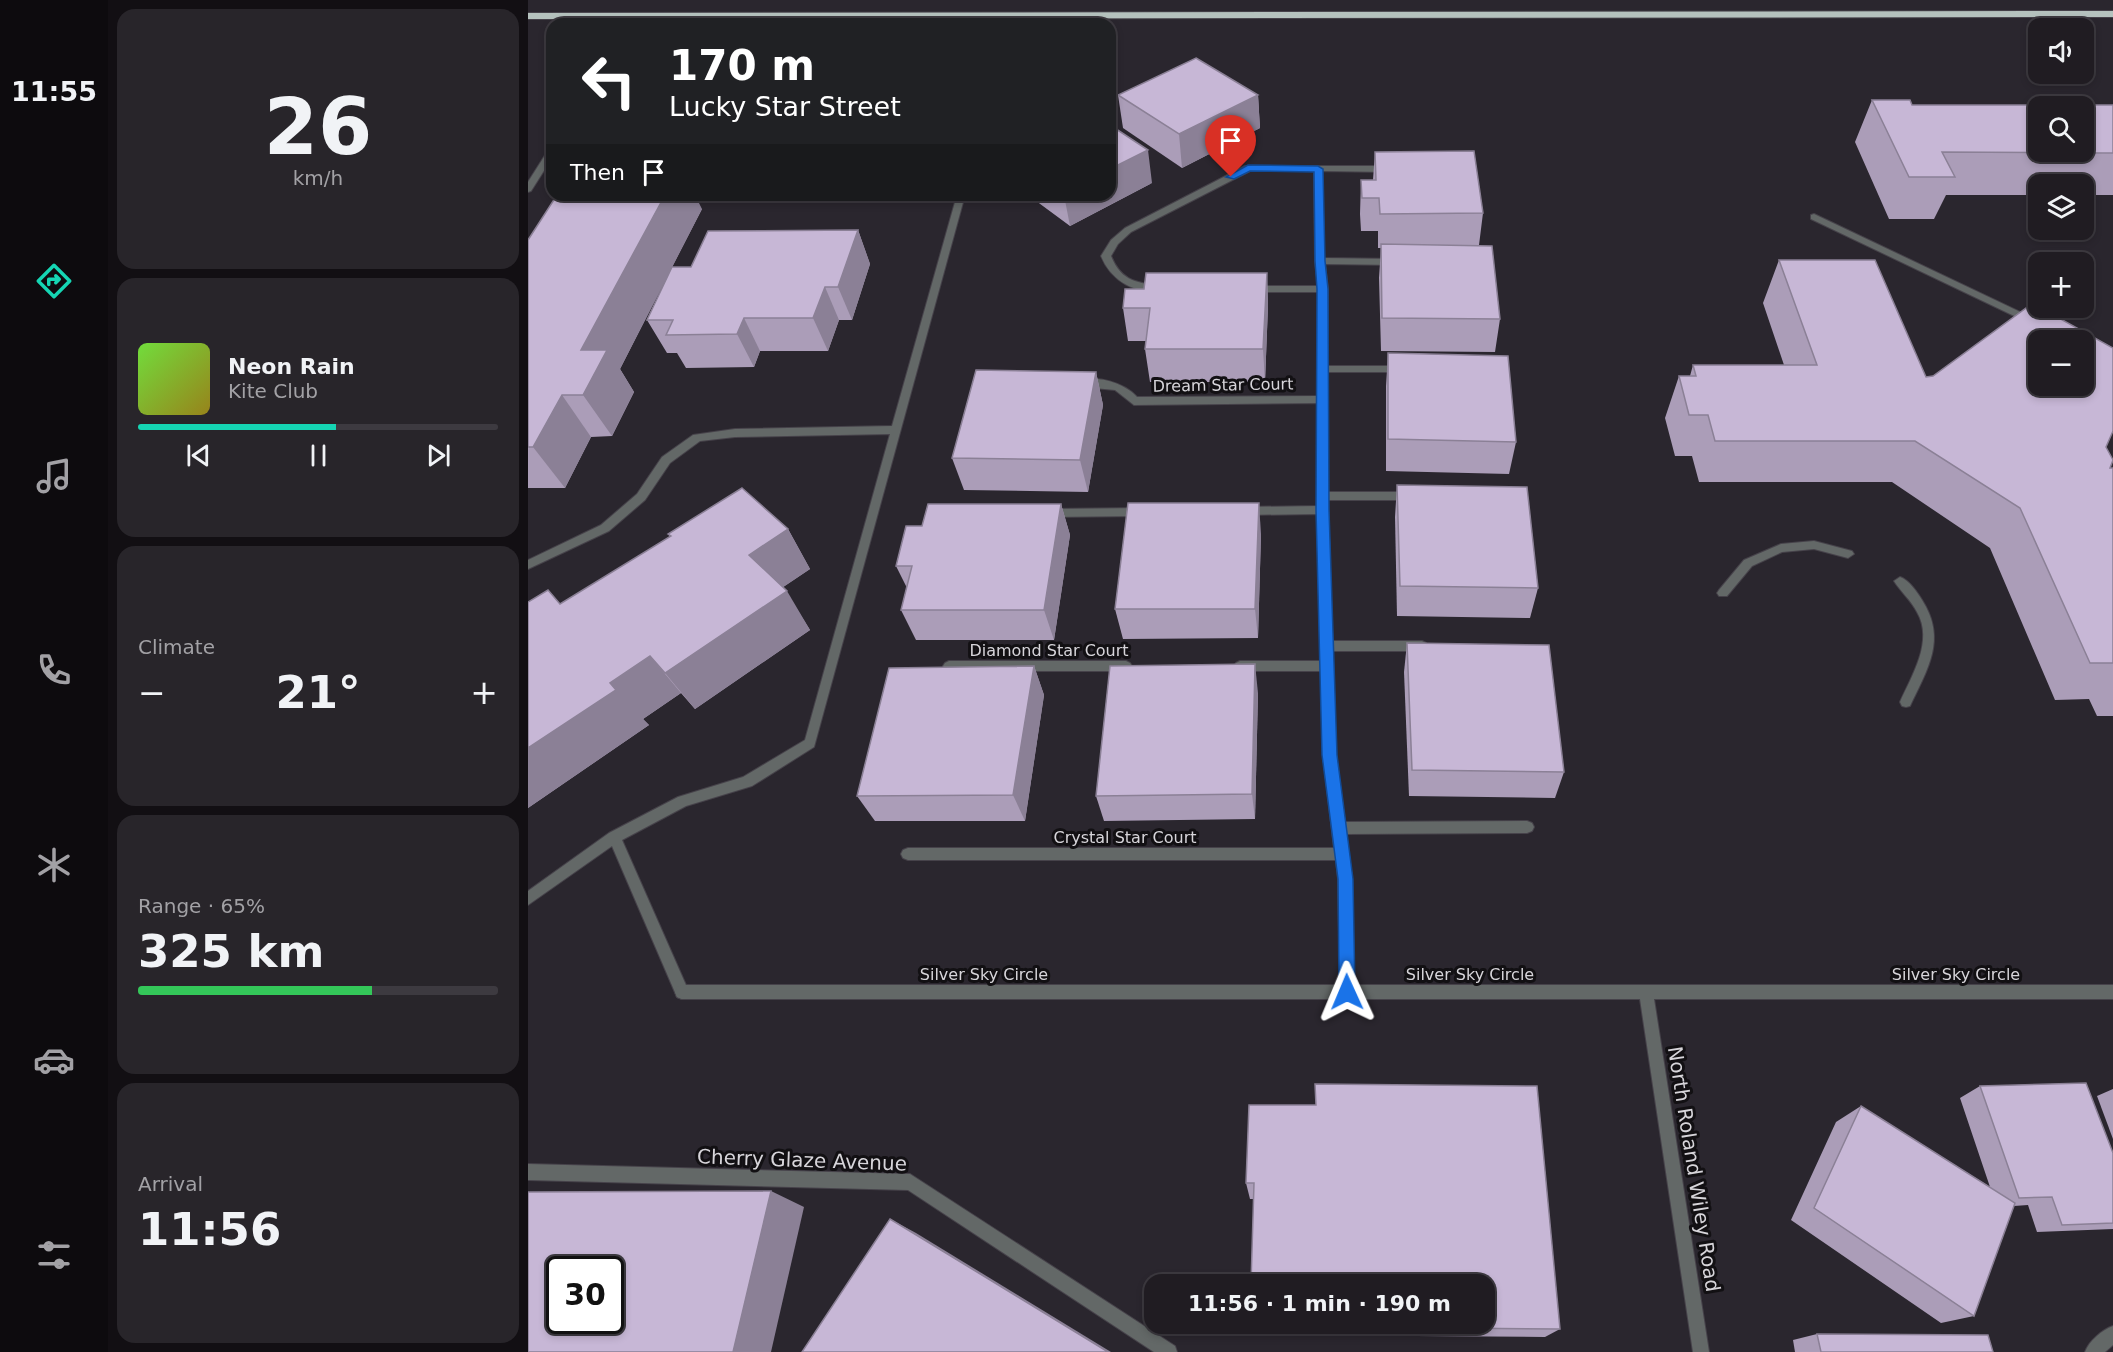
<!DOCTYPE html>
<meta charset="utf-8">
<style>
:root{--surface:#201c22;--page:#28252a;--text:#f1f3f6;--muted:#a2a1a5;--line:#3d3a40;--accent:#15d5b3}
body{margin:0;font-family:"DejaVu Sans",sans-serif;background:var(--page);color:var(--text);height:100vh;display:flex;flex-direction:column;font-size:22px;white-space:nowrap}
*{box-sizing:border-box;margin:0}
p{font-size:20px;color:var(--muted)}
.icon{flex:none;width:33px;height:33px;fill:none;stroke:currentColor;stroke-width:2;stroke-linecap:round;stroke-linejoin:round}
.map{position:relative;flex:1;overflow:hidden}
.side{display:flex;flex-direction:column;gap:9px;padding:9px;background:#120f13;width:420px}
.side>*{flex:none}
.hud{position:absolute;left:18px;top:18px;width:570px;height:183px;border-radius:18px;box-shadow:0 3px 9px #0003,0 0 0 2px var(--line);background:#202124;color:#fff;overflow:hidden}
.buttons{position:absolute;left:1500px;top:18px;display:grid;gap:12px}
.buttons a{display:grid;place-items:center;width:66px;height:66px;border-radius:12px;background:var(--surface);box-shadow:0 3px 9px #0003,0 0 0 2px var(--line);font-size:30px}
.speed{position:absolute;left:18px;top:1256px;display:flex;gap:12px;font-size:30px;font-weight:700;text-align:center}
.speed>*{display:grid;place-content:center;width:78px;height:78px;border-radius:50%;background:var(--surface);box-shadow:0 3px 9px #0003,0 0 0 2px var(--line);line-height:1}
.speed .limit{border:3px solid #111;border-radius:9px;background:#fff;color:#111}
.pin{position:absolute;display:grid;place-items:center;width:51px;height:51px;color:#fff;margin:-62px -26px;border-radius:50% 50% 50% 0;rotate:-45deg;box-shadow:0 0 6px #0007}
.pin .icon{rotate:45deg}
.me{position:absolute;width:66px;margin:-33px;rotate:359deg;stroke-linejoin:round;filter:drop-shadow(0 0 4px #0008)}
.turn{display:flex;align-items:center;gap:21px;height:126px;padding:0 24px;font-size:27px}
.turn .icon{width:78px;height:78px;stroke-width:2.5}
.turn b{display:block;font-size:42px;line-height:51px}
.then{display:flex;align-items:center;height:57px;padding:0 24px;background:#0003;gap:12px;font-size:22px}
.big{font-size:45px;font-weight:700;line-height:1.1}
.side .card{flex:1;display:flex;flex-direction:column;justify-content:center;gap:9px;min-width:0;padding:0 21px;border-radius:18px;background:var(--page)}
.side .dial{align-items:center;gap:0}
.dial b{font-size:78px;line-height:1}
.song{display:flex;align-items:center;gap:18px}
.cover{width:72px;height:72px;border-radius:9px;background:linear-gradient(135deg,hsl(100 70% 55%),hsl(50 70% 35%))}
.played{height:6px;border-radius:3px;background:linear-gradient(90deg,var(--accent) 55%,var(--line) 55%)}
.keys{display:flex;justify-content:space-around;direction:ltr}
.heat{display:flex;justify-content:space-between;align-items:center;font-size:33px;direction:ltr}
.charge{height:9px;border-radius:4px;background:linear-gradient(90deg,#34c759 65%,var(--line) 0)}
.trip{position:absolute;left:616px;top:1274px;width:351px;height:60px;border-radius:18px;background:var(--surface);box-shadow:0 3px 9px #0003,0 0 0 2px var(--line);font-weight:700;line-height:60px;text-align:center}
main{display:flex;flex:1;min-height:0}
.dock{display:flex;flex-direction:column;width:108px;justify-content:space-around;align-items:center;background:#0d0b0e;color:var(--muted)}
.dock .icon{width:42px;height:42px}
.dock .on{color:var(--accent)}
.dock b{font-size:27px;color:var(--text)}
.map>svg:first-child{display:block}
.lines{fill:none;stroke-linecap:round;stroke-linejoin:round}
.lane-casing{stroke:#46424a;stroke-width:2}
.street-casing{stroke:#46424a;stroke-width:2}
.highway-casing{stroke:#46424a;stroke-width:2}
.lane{fill:#636867;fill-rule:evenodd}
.street{fill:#636867;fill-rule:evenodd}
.highway{fill:#b5c2be;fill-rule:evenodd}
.wall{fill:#ab9db8}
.shaded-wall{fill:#8b8096}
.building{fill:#c7b7d6;stroke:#8b8096;stroke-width:1.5;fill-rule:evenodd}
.route{fill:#1a73e8;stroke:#114b97;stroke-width:1.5}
.labels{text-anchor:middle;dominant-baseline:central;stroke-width:6;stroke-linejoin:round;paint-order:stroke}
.street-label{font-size:16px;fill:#d7d5da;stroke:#121013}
.near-street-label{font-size:20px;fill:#d7d5da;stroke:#121013}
</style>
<main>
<nav class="dock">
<b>11:55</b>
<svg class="icon on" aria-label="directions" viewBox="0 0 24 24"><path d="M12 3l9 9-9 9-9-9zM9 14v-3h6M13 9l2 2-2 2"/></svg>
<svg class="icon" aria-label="music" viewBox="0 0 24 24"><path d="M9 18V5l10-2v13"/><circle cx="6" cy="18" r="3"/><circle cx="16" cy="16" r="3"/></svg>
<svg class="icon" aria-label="phone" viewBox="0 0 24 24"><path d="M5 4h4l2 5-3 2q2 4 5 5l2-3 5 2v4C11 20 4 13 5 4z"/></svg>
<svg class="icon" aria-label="climate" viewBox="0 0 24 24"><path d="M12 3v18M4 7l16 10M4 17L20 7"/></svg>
<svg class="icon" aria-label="car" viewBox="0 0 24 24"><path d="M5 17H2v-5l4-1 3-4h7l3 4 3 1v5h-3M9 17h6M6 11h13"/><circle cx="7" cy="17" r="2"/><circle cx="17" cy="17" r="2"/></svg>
<svg class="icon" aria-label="filters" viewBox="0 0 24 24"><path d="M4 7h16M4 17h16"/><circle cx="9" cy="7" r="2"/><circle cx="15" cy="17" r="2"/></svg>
</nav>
<section class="side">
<div class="card dial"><b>26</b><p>km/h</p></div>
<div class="card">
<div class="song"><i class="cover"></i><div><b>Neon Rain</b><p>Kite Club</p></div></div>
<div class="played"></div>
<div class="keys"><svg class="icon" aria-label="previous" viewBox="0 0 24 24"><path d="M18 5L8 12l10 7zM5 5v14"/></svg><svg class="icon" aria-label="pause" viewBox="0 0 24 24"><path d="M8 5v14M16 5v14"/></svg><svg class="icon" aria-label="next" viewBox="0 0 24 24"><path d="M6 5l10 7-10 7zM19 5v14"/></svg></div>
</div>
<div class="card"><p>Climate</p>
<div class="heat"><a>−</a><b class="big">21°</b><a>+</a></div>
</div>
<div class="card"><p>Range · 65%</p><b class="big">325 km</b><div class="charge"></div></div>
<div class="card"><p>Arrival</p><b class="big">11:56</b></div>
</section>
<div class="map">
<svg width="1585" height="1352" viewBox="0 0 1585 1352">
<rect width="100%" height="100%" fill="#2a262e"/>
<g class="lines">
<defs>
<g id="lane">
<path d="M21 149H24V158L3 191 0 192V182Z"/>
<path d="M429 195H437L286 747 224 786 158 806 94 840 161 992 159 997 154 999 149 997 84 846 0 905V891L81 833 150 797 215 777 277 740 362 434 207 437 172 441 142 463 117 500 81 531 0 569V560L73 525 109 494 134 457 165 435 207 429 364 426Z"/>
<path d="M1286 214 1507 319 1509 321 1504 324 1501 323 1283 219V215Z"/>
<path d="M1286 541 1324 551 1326 554 1320 558 1286 549 1254 552 1224 566 1199 596H1191L1189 593 1191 590 1216 560 1253 544Z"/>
<path d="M1372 577C1381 580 1389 592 1394 600 1419 639 1400 668 1382 706L1378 707 1374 706 1372 702C1384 675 1406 641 1389 612 1383 600 1373 592 1366 581Z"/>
</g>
<g id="street">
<path d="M717 166H860L864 169 860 172 794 171 796 258 868 259 873 262 868 265 797 264 800 289V366H873L878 369 873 372H800V492H884L889 496 884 500H800L804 641H894L898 643 900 646 898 649 894 651H804L807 755 816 822 999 821 1004 823 1006 827 1004 831 999 833 818 834 824 879 826 985H1585V999H1126L1181 1352H1165L1112 999H154L149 997 147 992 149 987 154 985H812L810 879 808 860H380L375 858 373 854 375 850 380 848H806L795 755 793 671H712L708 669 706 666 708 663 712 661H793L790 514 715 515 710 511 715 507 790 506V403L606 405 587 390 556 387 551 384C565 372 598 384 609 397L790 396V292H724L719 289 724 286H790L787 261 786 171H722L603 232 590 244 583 256C594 283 610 282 635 287V291C608 295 583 281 573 256L583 240 597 228Z"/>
<path d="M613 508 618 512 613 516 520 517 515 513 520 509Z"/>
<path d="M421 661H598L602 663 604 666 602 669 598 671H421L417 669 415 666 417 663Z"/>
<path d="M0 1164 382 1174 647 1346 649 1352H626L380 1190 0 1180Z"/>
<path d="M1585 1326V1345L1577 1352H1557C1561 1341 1574 1330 1585 1326Z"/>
</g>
<path id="highway" d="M1585 11V17L0 19V13Z"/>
</defs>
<use href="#lane" class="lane-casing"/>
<use href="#street" class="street-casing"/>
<use href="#highway" class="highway-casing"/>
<use href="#lane" class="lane"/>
<use href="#street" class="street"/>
<use href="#highway" class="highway"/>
</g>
<g class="wall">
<path d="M590 95H730L732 128 654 168 595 128Z"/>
<path d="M1344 100 1384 105H1585V195H1556V184H1510V195H1418L1406 219H1361L1327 142Z"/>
<path d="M847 152 955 213 951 245 972 319 967 352 853 351 851 278 853 248H850V231H833L832 214 833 180H845Z"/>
<path d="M624 183 542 226 500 195H582Z"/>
<path d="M174 209 144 267H163L330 230 342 264 324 320H311L300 351H232L226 367 158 368 149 353H139L119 320 142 271 92 369 106 392 84 436 63 437 37 488H0V240Z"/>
<path d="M1251 260 1398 377 1578 447 1582 468H1585V716H1569L1561 699 1527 700 1462 548 1364 482H1171L1164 456H1147L1137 418 1151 376H1162L1165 365H1256L1235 303Z"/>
<path d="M739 273 740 306 737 382H622L617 349 618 341H600L595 308 616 289Z"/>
<path d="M860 353 988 442 981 474 858 471V386Z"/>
<path d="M568 372 575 405 560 492 436 490 424 458Z"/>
<path d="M869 485 1010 588 1002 618 869 616 867 517Z"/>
<path d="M533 504 542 535 526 640H388L373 610 379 588 368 566Z"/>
<path d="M260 529 282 569 255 587 282 630 167 709 153 693 115 719 121 725 0 808 32 604 142 537 140 534Z"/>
<path d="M733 534 730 638 595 639 587 609Z"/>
<path d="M879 643 1036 772 1027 798 881 796 876 672Z"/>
<path d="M506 666 516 695 497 821H347L329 796Z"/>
<path d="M730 693 727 819 576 821 568 796Z"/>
<path d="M1452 1086 1585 1153V1229L1509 1232 1500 1205 1486 1206 1446 1316 1413 1323 1263 1220 1308 1122 1333 1106 1462 1187 1432 1098Z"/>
<path d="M1585 1089V1139L1569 1096Z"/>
<path d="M721 1105 1032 1329 1017 1337 726 1335 722 1326 726 1199H722L718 1183Z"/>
<path d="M1289 1334 1465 1352H1267L1265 1340Z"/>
</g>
<g class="shaded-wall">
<path d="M730 95 732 128 654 168 651 134Z"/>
<path d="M620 150 624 183 542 226 536 195H582V169Z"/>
<path d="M137 195H167L174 209 92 369 106 392 84 436 55 395 53 350Z"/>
<path d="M330 230 342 264 324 320 310 287Z"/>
<path d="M739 273 740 306 737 382 735 349Z"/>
<path d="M297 287 311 320 300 351 285 318Z"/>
<path d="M216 318 232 351 226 367 209 334Z"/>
<path d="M568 372 575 405 560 492 552 460Z"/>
<path d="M34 395 63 437 37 488 5 447Z"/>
<path d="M731 503 733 534 730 638 727 609Z"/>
<path d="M533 504 542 535 526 640 516 610Z"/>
<path d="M260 529 282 569 245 594 221 555Z"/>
<path d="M259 591 282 630 167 709 137 673Z"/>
<path d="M122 656 153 693 115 719 121 725 0 808V748L82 683Z"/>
<path d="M727 664 730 693 727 819 724 794Z"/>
<path d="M506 666 516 695 497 821 485 795Z"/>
<path d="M243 1191 276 1207 243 1352H205Z"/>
<path d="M362 1219 388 1233 583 1352H580Z"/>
</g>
<g class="building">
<path d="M668 58 730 95 651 134 590 95Z"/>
<path d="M1344 100H1382L1384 105H1585V153L1414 152 1427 177H1381ZM1510 106H1556V152H1510Z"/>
<path d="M582 125 620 150 582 169Z"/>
<path d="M946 151 955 213 852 214 851 198H834L833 180H848L847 152Z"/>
<path d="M29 195H137L53 350H79L55 395H34L5 447H0V240Z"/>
<path d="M330 230 310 287H297L285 318H216L209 334 138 335 145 320H119L144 267H163L180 231Z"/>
<path d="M853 244 964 246 972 319 854 318Z"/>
<path d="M1251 260H1347L1398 377 1405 376 1505 303 1510 306V308H1513L1585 348V431L1578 447 1585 460 1582 468H1585V663H1562L1492 508 1387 441H1187L1180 415H1161L1151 376H1168L1165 365H1289ZM1510 340H1556V386H1510Z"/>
<path d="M618 273H739L735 349H617L622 308H595L597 289H616Z"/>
<path d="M860 353 980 356 988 442 860 439Z"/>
<path d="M448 370 568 372 552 460 424 458Z"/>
<path d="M869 485 999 487 1010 588 872 586Z"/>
<path d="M214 488 260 529 221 555 259 591 137 673 122 656 82 683 88 690 0 748V602L20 590 32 604 143 536 140 534Z"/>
<path d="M600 503H731L727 609H587Z"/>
<path d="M400 504H533L516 610H373L384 566H368L378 526H394Z"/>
<path d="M879 643 1021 645 1036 772 884 770Z"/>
<path d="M727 664 724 794 568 796 582 666Z"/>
<path d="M506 666 485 795 329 796 361 668Z"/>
<path d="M1558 1083 1585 1153V1223L1534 1225 1524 1197 1491 1198 1452 1086Z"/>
<path d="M787 1084 1009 1086 1032 1329 722 1326V1323H957V1284H723L726 1183H718L721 1105H788Z"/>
<path d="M1333 1106 1487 1203 1446 1316 1286 1208Z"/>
<path d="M243 1191 205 1352H0V1192ZM32 1269H82V1320H32Z"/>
<path d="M362 1219 580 1352H274Z"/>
<path d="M1289 1334 1460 1335 1465 1352H1293Z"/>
</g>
<path class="route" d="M720 165 790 166 795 169 797 261 800 289 801 510 809 755 825 879 827 992 825 998 819 1000 813 998 811 992 810 879 794 755 788 510 789 289 787 261 786 172 722 171 706 179 698 177Z"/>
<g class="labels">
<g class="street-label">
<text transform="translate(695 385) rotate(-1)">Dream Star Court</text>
<text x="521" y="650">Diamond Star Court</text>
<text x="597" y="837">Crystal Star Court</text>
<text x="456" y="974">Silver Sky Circle</text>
<text x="942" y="974">Silver Sky Circle</text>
<text x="1428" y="974">Silver Sky Circle</text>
</g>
<g class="near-street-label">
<text transform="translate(274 1160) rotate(2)">Cherry Glaze Avenue</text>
<text transform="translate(1166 1169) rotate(81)">North Roland Wiley Road</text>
</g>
</g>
</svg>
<div class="buttons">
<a><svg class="icon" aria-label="sound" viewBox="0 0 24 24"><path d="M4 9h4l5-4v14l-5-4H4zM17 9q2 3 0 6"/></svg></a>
<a><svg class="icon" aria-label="search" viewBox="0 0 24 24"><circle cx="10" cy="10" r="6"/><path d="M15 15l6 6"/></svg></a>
<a><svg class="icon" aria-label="layers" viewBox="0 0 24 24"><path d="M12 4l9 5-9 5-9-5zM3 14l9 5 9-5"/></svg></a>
<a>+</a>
<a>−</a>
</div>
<div class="speed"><div class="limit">30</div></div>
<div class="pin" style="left:703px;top:177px;background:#d93025"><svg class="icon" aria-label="arrive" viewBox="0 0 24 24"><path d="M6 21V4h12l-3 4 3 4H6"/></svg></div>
<svg class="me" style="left:819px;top:992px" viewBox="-20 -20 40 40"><path d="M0-17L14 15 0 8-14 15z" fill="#1a73e8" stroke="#fff" stroke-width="4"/></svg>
<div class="trip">11:56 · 1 min · 190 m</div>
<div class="hud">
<div class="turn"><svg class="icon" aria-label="left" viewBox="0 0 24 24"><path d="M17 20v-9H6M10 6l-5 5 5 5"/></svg><div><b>170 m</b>Lucky Star Street</div></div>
<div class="then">Then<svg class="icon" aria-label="arrive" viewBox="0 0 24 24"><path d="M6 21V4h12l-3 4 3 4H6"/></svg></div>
</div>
</div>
</main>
